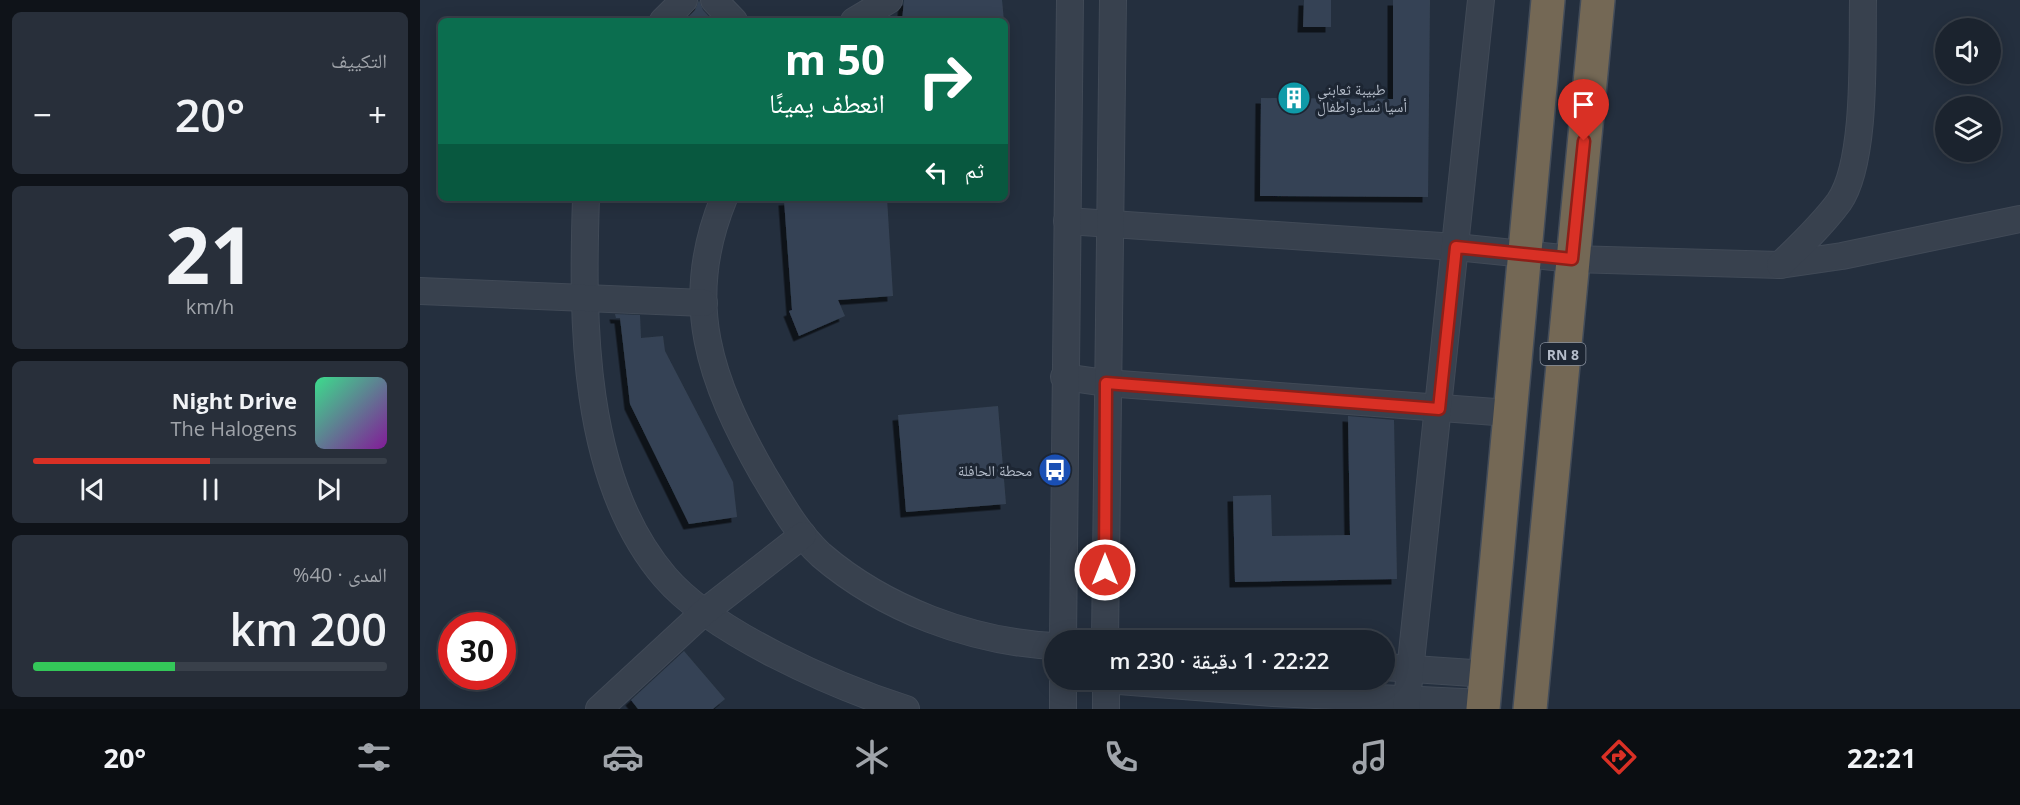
<!DOCTYPE html>
<html lang="ar">
<meta charset="utf-8">
<style>
:root{--surface:#1b232e;--page:#282f3a;--text:#f1f3f6;--muted:#a0a4aa;--line:#39404a;--accent:#d93025}
body{margin:0;font-family:"Open Sans","Noto Naskh Arabic",sans-serif;background:var(--page);color:var(--text);direction:rtl;height:100vh;display:flex;flex-direction:column;font-size:22px;white-space:nowrap}
*{box-sizing:border-box;margin:0}
p{font-size:20px;color:var(--muted)}
.icon{flex:none;width:33px;height:33px;fill:none;stroke:currentColor;stroke-width:2;stroke-linecap:round;stroke-linejoin:round}
.map{position:relative;flex:1;overflow:hidden;direction:ltr}
.details{display:flex;flex-direction:column;gap:12px;padding:12px;background:#0f1319;width:420px}
.details>*{flex:none}
.banner{position:absolute;left:18px;top:18px;width:570px;height:183px;border-radius:9px;box-shadow:0 3px 15px #0003,0 0 0 2px var(--line);direction:rtl;background:#0b6e4f;color:#fff;overflow:hidden}
.buttons{position:absolute;left:1515px;top:18px;display:grid;gap:12px}
.buttons a{display:grid;place-items:center;width:66px;height:66px;border-radius:50%;background:var(--surface);box-shadow:0 3px 15px #0003,0 0 0 2px var(--line);font-size:30px}
.speed{position:absolute;left:18px;top:612px;display:flex;gap:12px;font-size:30px;font-weight:700;text-align:center}
.speed>*{display:grid;place-content:center;width:78px;height:78px;border-radius:50%;background:var(--surface);box-shadow:0 3px 15px #0003,0 0 0 2px var(--line);line-height:1}
.speed .limit{border:9px solid #d22;background:#fff;color:#111}
.pin{position:absolute;display:grid;place-items:center;width:51px;height:51px;color:#fff;margin:-62px -26px;border-radius:50% 50% 50% 0;rotate:-45deg;box-shadow:0 0 6px #0007}
.pin .icon{rotate:45deg}
.me{position:absolute;width:66px;margin:-33px;rotate:0deg;stroke-linejoin:round;filter:drop-shadow(0 0 4px #0008)}
.turn{display:flex;align-items:center;gap:21px;height:126px;padding:0 24px;font-size:27px}
.turn .icon{width:78px;height:78px;stroke-width:2.5}
.turn b{display:block;font-size:42px;line-height:51px}
.then{display:flex;align-items:center;height:57px;padding:0 24px;background:#0003;gap:12px;font-size:22px}
.big{font-size:45px;font-weight:600;line-height:1.1}
.details .widget{flex:1;display:flex;flex-direction:column;justify-content:center;gap:9px;min-width:0;padding:0 21px;border-radius:9px;background:var(--page)}
.details .dial{align-items:center;gap:0}
.dial b{font-size:78px;line-height:1}
.song{display:flex;align-items:center;gap:18px}
.cover{width:72px;height:72px;border-radius:9px;background:linear-gradient(135deg,hsl(150 70% 55%),hsl(290 70% 35%))}
.played{height:6px;border-radius:3px;background:linear-gradient(90deg,var(--accent) 50%,var(--line) 50%)}
.keys{display:flex;justify-content:space-around;direction:ltr}
.heat{display:flex;justify-content:space-between;align-items:center;font-size:33px;direction:ltr}
.charge{height:9px;border-radius:4px;background:linear-gradient(90deg,#34c759 40%,var(--line) 0)}
.trip{position:absolute;left:624px;top:630px;width:351px;height:60px;border-radius:30px;background:var(--surface);box-shadow:0 3px 15px #0003,0 0 0 2px var(--line);font-weight:600;line-height:60px;text-align:center;direction:rtl}
.menu{display:flex;height:96px;justify-content:space-around;align-items:center;background:#0b0e12;color:var(--muted)}
.menu .icon{width:42px;height:42px}
.menu .selected{color:var(--accent)}
.menu b{font-size:27px;color:var(--text)}
main{display:flex;flex:1;min-height:0}
.map>svg:first-child{display:block}
.building{fill:#364354;filter:url(#shadow)}
.lines{fill:none;stroke-linecap:round;stroke-linejoin:round}
.minor-casing{stroke:#414a57;stroke-width:28}
.highway-casing{stroke:#434c59;stroke-width:36}
.minor{stroke:#38414e;stroke-width:26}
.highway{stroke:#746855;stroke-width:33}
.route-casing{stroke:#8d1f18;stroke-width:15}
.route{stroke:#d93025;stroke-width:10}
.labels{text-anchor:middle;dominant-baseline:central;stroke-width:6;stroke-linejoin:round;paint-order:stroke}
.shield{fill:#1d2633;stroke:#878f9c;stroke-width:1.5}
.shield-label{font-size:14px;font-weight:bold;fill:#b4bcc9}
.poi-label{font-size:15px;fill:#b4bcc9;stroke:#1d2633;text-anchor:start}
</style>
<main>
<div class="map">
<svg width="1600" height="709" viewBox="0 0 1600 709">
<defs>
<filter id="shadow"><feDropShadow dx="-5.5" dy="5.5" stdDeviation="0" flood-color="#0009"/></filter>
</defs>
<rect width="100%" height="100%" fill="#242f3e"/>
<g class="building">
<path d="M279 0 283 10 293 21H264L275 10Z"/>
<path d="M484 0H582L584 21H482Z"/>
<path d="M884 0H911V27H883Z"/>
<path d="M973 0H1010L1008 197 840 196 841 98 973 99Z"/>
<path d="M390 198H467L473 296 418 300 425 316 379 336 369 311 372 310 364 200Z"/>
<path d="M195 314 220 315 221 338 243 336 245 351 313 482 317 517 269 524 210 404 200 318H196Z"/>
<path d="M578 406 586 504 486 512 478 415Z"/>
<path d="M928 416 974 420 977 579 815 582 813 496 851 495 852 536 930 535Z"/>
<path d="M264 651 305 699 293 709H218L211 700Z"/>
</g>
<g class="lines">
<defs>
<g id="minor">
<path d="M294 0 314 21"/>
<path d="M243 21 264 0"/>
<path d="M434 21 469 0"/>
<path d="M166 198C162 320 161 479 245 577 293 633 414 686 486 709"/>
<path d="M304 198C261 302 290 381 343 474 360 502 377 533 401 555 464 609 552 642 634 646"/>
<path d="M647 221 1036 247 1152 259 1360 265 1422 256 1600 219"/>
<path d="M1360 265C1380 246 1402 225 1419 202 1447 162 1442 51 1443 0"/>
<path d="M0 291 284 303"/>
<path d="M644 377 686 383 1089 413"/>
<path d="M643 640 650 0"/>
<path d="M685 640 693 0"/>
<path d="M964 667 1067 674"/>
<path d="M179 709 283 613 383 535"/>
<path d="M643 709V680"/>
<path d="M686 709V680L853 693 1064 703"/>
<path d="M986 709 1061 0"/>
</g>
<g id="highway">
<path d="M1063 709 1128 0"/>
<path d="M1110 709 1178 0"/>
</g>
</defs>
<use href="#minor" class="minor-casing"/>
<use href="#highway" class="highway-casing"/>
<use href="#minor" class="minor"/>
<use href="#highway" class="highway"/>
</g>
<g class="lines">
<defs>
<path id="route" d="M685 570 686 383 1019 409 1036 247 1152 259 1164 141"/>
</defs>
<use href="#route" class="route-casing"/>
<use href="#route" class="route"/>
</g>
<defs>
<symbol id="building-disc" viewBox="-11 -11 22 22"><circle r="9.5" fill="#0f9aa8" stroke="#1d2633"/><path d="M-4-6H4V6H1V3H-1V6H-4ZM-2.5-4.3h1.7v1.8h-1.7ZM.8-4.3h1.7v1.8H.8ZM-2.5-1h1.7V.8h-1.7ZM.8-1h1.7V.8H.8Z" fill="#fff"/></symbol>
<symbol id="bus-disc" viewBox="-11 -11 22 22"><circle r="9.5" fill="#1a4fb4" stroke="#1d2633"/><path d="M-5-6H5V4H4V6H2V4H-2V6H-4V4H-5ZM-3.5-4V0h7V-4ZM-3.5 1.2v1.5H-2V1.2ZM2 1.2v1.5H3.5V1.2Z" fill="#fff"/></symbol>
</defs>
<g fill-rule="evenodd">
<use href="#building-disc" x="855" y="79" width="38" height="38"/>
<use href="#bus-disc" x="616" y="451" width="38" height="38"/>
</g>
<g class="labels">
<rect class="shield" x="1120.5" y="343" width="45" height="22" rx="4.5"/>
<g class="shield-label">
<text x="1143" y="354">RN 8</text>
</g>
<g class="poi-label">
<text x="897" y="89">طبيبة ثعابني<tspan x="897" dy="17">أسيا نساءواطفال</tspan></text>
<text x="612" y="470" text-anchor="end">محطة الحافلة</text>
</g>
</g>
</svg>
<div class="buttons">
<a><svg class="icon" aria-label="sound" viewBox="0 0 24 24"><path d="M4 9h4l5-4v14l-5-4H4zM17 9q2 3 0 6"/></svg></a>
<a><svg class="icon" aria-label="layers" viewBox="0 0 24 24"><path d="M12 4l9 5-9 5-9-5zM3 14l9 5 9-5"/></svg></a>
</div>
<div class="speed"><div class="limit">30</div></div>
<div class="pin" style="left:1164px;top:141px;background:#d93025"><svg class="icon" aria-label="arrive" viewBox="0 0 24 24"><path d="M6 21V4h12l-3 4 3 4H6"/></svg></div>
<svg class="me" style="left:685px;top:570px" viewBox="-20 -20 40 40"><circle r="17" fill="#d93025" stroke="#fff" stroke-width="3"/><path d="M0-11L8 9 0 5-8 9z" fill="#fff"/></svg>
<div class="trip">22:22 · 1 دقيقة · 230 m</div>
<div class="banner">
<div class="turn"><svg class="icon" aria-label="right" viewBox="0 0 24 24"><path d="M7 20v-9h11M14 6l5 5-5 5"/></svg><div><b>50 m</b>انعطف يمينًا</div></div>
<div class="then">ثم<svg class="icon" aria-label="left" viewBox="0 0 24 24"><path d="M17 20v-9H6M10 6l-5 5 5 5"/></svg></div>
</div>
</div>
<section class="details">
<div class="widget"><p>التكييف</p>
<div class="heat"><a>−</a><b class="big">20°</b><a>+</a></div>
</div>
<div class="widget dial"><b>21</b><p>km/h</p></div>
<div class="widget">
<div class="song"><i class="cover"></i><div><b>Night Drive</b><p>The Halogens</p></div></div>
<div class="played"></div>
<div class="keys"><svg class="icon" aria-label="previous" viewBox="0 0 24 24"><path d="M18 5L8 12l10 7zM5 5v14"/></svg><svg class="icon" aria-label="pause" viewBox="0 0 24 24"><path d="M8 5v14M16 5v14"/></svg><svg class="icon" aria-label="next" viewBox="0 0 24 24"><path d="M6 5l10 7-10 7zM19 5v14"/></svg></div>
</div>
<div class="widget"><p>المدى · 40%</p><b class="big">200 km</b><div class="charge"></div></div>
</section>
</main>
<nav class="menu">
<b>22:21</b>
<svg class="icon selected" aria-label="directions" viewBox="0 0 24 24"><path d="M12 3l9 9-9 9-9-9zM9 14v-3h6M13 9l2 2-2 2"/></svg>
<svg class="icon" aria-label="music" viewBox="0 0 24 24"><path d="M9 18V5l10-2v13"/><circle cx="6" cy="18" r="3"/><circle cx="16" cy="16" r="3"/></svg>
<svg class="icon" aria-label="phone" viewBox="0 0 24 24"><path d="M5 4h4l2 5-3 2q2 4 5 5l2-3 5 2v4C11 20 4 13 5 4z"/></svg>
<svg class="icon" aria-label="climate" viewBox="0 0 24 24"><path d="M12 3v18M4 7l16 10M4 17L20 7"/></svg>
<svg class="icon" aria-label="car" viewBox="0 0 24 24"><path d="M5 17H2v-5l4-1 3-4h7l3 4 3 1v5h-3M9 17h6M6 11h13"/><circle cx="7" cy="17" r="2"/><circle cx="17" cy="17" r="2"/></svg>
<svg class="icon" aria-label="filters" viewBox="0 0 24 24"><path d="M4 7h16M4 17h16"/><circle cx="9" cy="7" r="2"/><circle cx="15" cy="17" r="2"/></svg>
<b>20°</b>
</nav>
